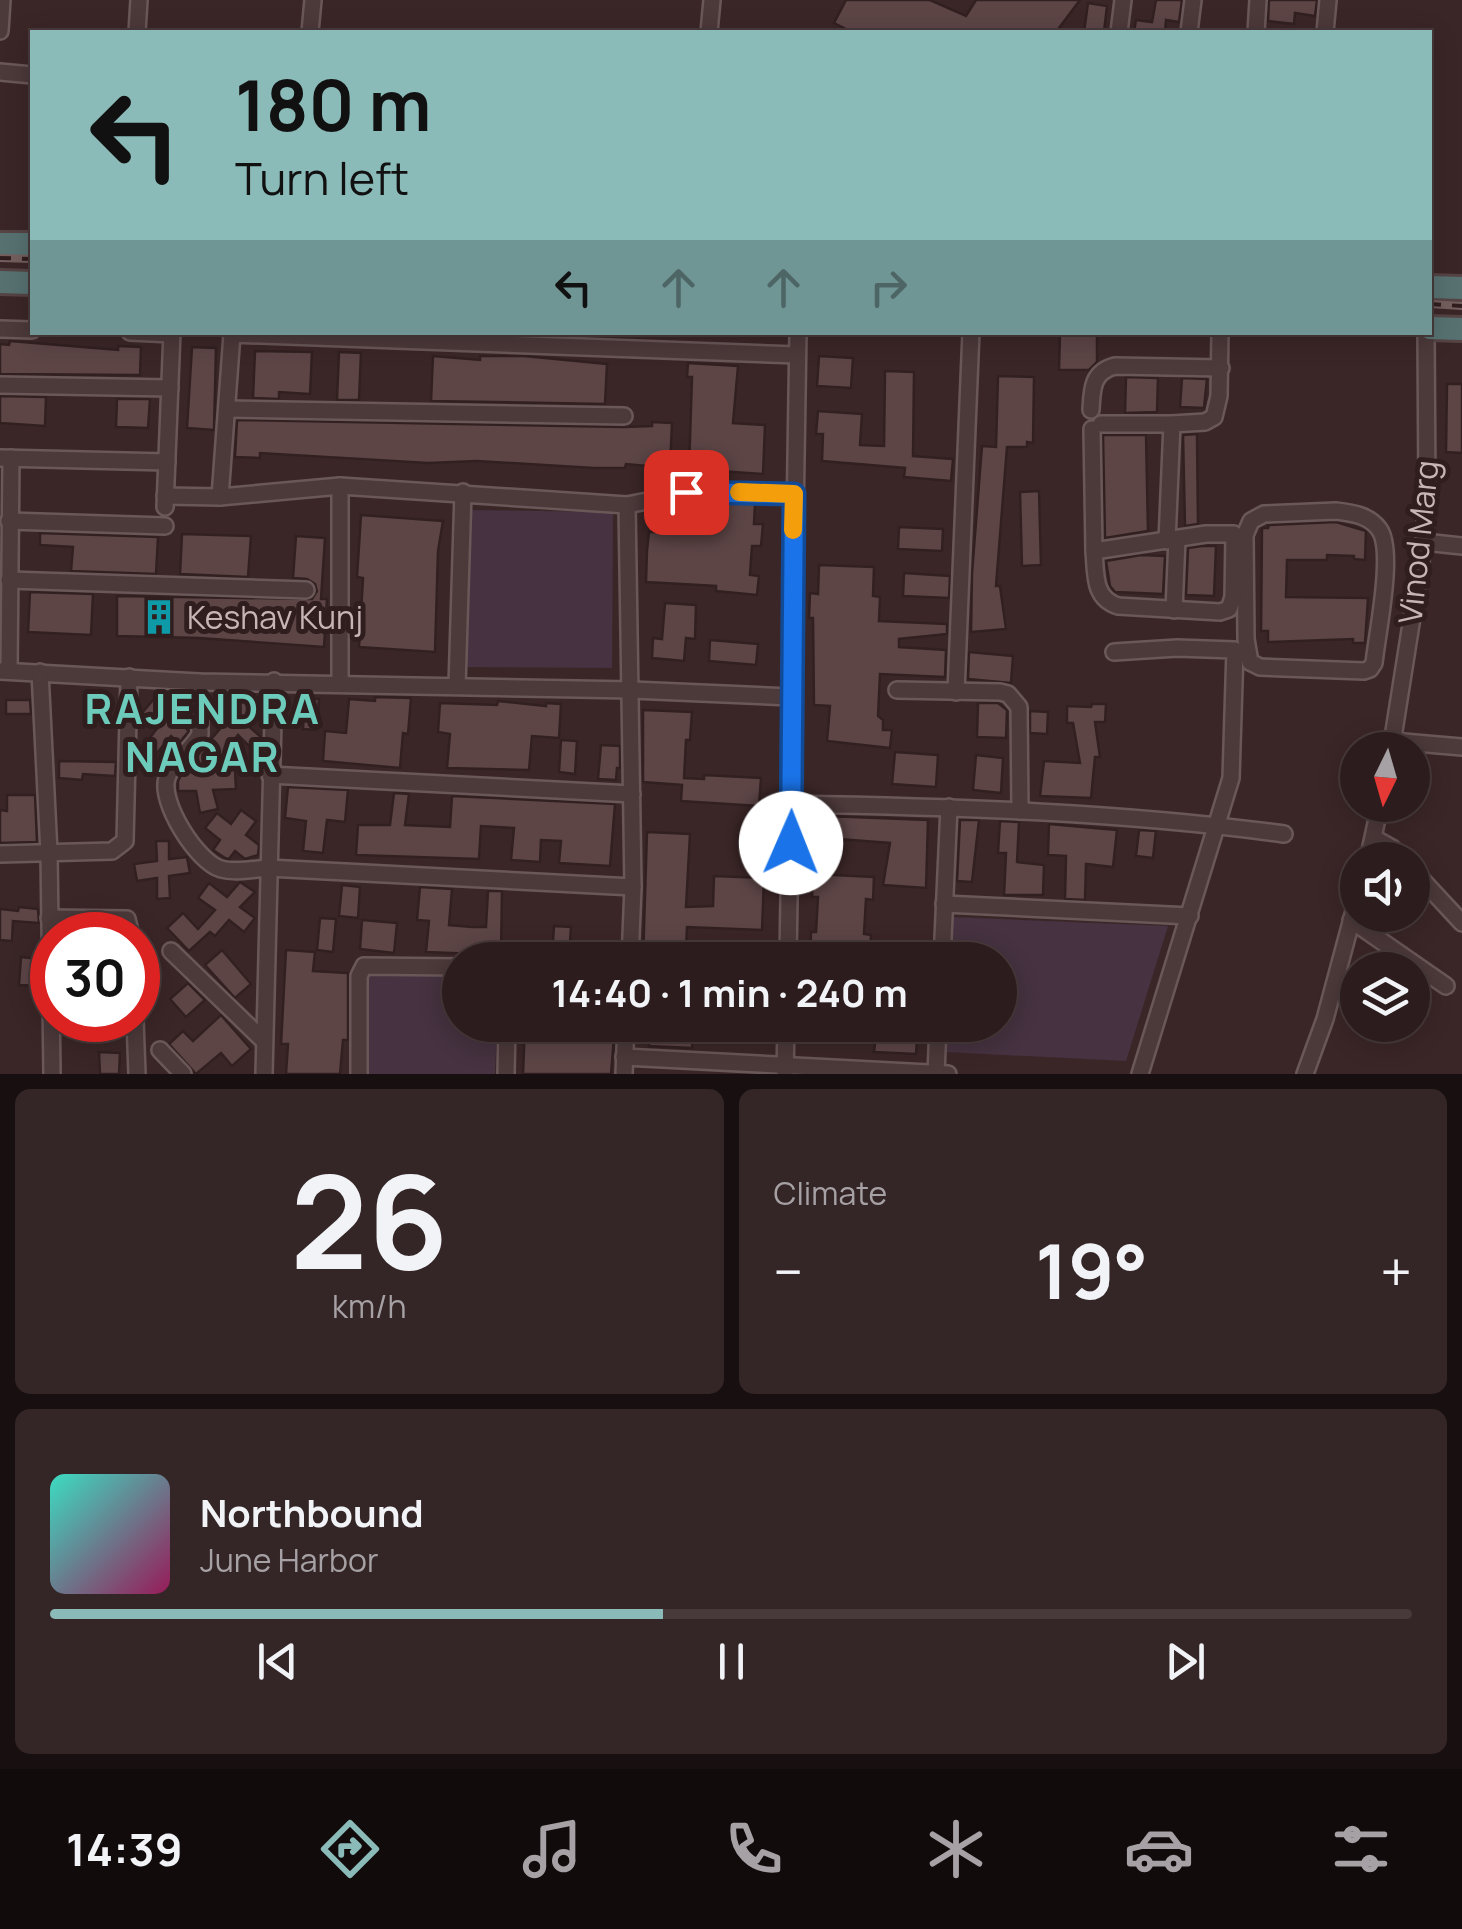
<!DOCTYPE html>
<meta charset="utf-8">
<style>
:root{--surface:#2c1c1d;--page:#342526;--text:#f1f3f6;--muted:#a6a1a4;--line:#483a3b;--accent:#8bbbb9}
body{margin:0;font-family:Manrope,sans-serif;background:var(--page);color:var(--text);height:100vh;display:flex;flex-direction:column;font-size:38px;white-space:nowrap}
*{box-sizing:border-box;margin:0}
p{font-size:32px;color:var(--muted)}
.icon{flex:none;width:55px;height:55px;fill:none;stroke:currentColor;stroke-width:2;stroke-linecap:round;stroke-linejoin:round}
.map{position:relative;height:1074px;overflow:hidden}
.drawer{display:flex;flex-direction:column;gap:15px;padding:15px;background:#180f10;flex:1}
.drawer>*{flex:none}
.hud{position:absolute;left:30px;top:30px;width:1402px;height:305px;border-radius:0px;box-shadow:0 5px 25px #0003,0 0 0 2px var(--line);background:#8bbbb9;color:#111;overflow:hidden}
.needle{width:65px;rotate:185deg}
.controls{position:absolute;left:1340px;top:732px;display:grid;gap:20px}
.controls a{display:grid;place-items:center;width:90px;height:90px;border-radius:50%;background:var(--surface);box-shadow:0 5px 25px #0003,0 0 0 2px var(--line);font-size:50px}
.speed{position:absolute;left:30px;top:912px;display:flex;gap:20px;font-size:50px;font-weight:700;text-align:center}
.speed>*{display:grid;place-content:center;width:130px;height:130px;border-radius:50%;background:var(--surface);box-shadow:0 5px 25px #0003,0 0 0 2px var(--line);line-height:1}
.speed .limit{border:15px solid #d22;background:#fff;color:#111}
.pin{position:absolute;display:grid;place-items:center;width:85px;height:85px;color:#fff;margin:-42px;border-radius:20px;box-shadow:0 5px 15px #0006}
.me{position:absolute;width:110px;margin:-55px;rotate:1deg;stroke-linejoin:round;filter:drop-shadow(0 0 8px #0008)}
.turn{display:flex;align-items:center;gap:35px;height:210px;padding:0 40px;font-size:45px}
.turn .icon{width:130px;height:130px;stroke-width:2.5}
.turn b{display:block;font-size:70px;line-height:85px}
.lanes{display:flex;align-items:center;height:95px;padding:0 40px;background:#0003;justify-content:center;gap:50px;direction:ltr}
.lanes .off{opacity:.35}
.big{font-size:75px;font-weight:700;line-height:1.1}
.drawer .widget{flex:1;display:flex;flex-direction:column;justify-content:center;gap:15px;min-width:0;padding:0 35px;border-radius:15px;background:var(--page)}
.drawer .dial{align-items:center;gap:0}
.dial b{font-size:130px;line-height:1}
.song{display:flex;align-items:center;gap:30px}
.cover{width:120px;height:120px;border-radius:15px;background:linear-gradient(135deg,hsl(170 70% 55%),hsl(330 70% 35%))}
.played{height:10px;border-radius:5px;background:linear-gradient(90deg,var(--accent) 45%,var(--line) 45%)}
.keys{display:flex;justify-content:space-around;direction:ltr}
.heat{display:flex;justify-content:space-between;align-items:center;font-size:55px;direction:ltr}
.drawer .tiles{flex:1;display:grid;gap:15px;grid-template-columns:1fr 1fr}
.widget:last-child{grid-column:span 2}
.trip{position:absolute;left:442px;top:942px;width:575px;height:100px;border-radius:50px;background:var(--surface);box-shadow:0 5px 25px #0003,0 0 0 2px var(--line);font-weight:700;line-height:100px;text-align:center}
.tabs{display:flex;height:160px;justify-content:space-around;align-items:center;background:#120b0c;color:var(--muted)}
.tabs .icon{width:70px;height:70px}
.tabs .on{color:var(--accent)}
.tabs b{font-size:45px;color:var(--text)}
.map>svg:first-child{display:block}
.green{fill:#463240}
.building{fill:#5d4546;stroke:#322021;stroke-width:2.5}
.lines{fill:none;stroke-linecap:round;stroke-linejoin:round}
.minor-casing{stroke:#6a5758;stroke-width:20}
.highway-casing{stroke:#564445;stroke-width:28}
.minor{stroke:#4c393a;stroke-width:15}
.highway{stroke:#577171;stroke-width:22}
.rail-casing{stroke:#745e5e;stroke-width:8}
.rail{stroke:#301e1f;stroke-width:4;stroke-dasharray:11;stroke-linecap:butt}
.route-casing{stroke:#114b97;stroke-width:25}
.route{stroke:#1a73e8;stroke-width:18}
.slow{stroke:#f59e0b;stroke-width:18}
.labels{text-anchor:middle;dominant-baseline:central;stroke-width:10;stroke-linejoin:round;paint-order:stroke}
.street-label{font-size:32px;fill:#c7b5b5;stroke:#301e1f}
.poi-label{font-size:32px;fill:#c7b5b5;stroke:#301e1f;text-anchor:start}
.district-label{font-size:42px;font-weight:bold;letter-spacing:2.5px;fill:#6ccbba;stroke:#301e1f}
</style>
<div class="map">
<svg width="1462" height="1074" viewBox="0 0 1462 1074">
<rect width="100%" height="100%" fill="#3b2627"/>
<g class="green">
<path d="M467 510 613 512 612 668 466 667Z"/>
<path d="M951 917 1168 926 1126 1061 945 1052 946 1025H1000V960H949Z"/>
<path d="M367 973 460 976V1025H497L495 1074H363Z"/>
</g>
<g class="building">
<path d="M846 0H930L966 16 976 0H1080L1056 32H852L834 23Z"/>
<path d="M1156 0H1182L1179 22 1166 20 1165 32H1134L1136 20 1152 22Z"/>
<path d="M1269 0H1317L1315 16 1295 13 1294 24 1268 21Z"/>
<path d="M1088 3 1107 6 1104 32H1084Z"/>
<path d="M1060 332H1097V362L1089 370H1059Z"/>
<path d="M10 341 118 350V346L141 347 140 375 0 374V344L9 345Z"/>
<path d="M192 347 216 348 214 430 187 428Z"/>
<path d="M255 351 312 352 310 394 279 392V399L253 398Z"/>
<path d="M339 352 361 353 359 400H337Z"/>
<path d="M433 356 480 360V356H524L607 364 605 404 431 401Z"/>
<path d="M819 356 853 358 851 388 817 386Z"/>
<path d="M688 363 738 366 733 423 765 425 763 474 689 469 692 377H687Z"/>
<path d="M885 371 914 372 913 456 953 459 951 481 904 477 905 468 822 461 823 434H816L818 411 862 414 860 445 884 446Z"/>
<path d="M998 376 1034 377 1033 443 1027 442V447H1007L996 586H1000L1006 629 971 632 972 573 982 446 996 447Z"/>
<path d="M1126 377 1158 378 1157 412 1125 413Z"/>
<path d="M1182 378 1207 379 1204 408 1180 407Z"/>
<path d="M1447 384H1462V453L1446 452Z"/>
<path d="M0 396 46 397 45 426 0 423Z"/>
<path d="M117 399H150L148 428 116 427Z"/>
<path d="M237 420 624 427 652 426V422L672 423 670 468 626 464 625 468H594L477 461 428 463 260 453V458L235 457Z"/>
<path d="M1197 434 1198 524 1185 526 1183 435Z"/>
<path d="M1103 435H1146L1148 531 1105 538Z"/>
<path d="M1039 491 1041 565 1022 566 1020 492Z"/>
<path d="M709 502 755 504 754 524H763L761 546H752L750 575 759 576 757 595 716 591V586L646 582 647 550 649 532H655L656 514 708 518Z"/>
<path d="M361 515 443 521 438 551 435 652 359 647 363 578 357 577Z"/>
<path d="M1336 522 1366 531 1365 560 1354 559V556L1327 555V560H1287L1286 597 1368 598 1365 643H1353V639L1268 642V631H1261L1262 528H1268L1269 525Z"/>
<path d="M899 527 943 529 942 551 898 549Z"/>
<path d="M40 533 158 537 156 574 71 571 73 547 40 545Z"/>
<path d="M182 534 251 536 248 577 180 574Z"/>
<path d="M296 536 325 538 321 599H327L324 647 199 638 117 636V596L312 599 317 591 315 584 307 579 293 578Z"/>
<path d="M1202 546H1216L1214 596 1186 595 1188 548Z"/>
<path d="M1141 555 1165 556 1163 594 1115 592 1110 586 1106 561Z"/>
<path d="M819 565 874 567 873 596 880 597 879 621 947 624V634L899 639V647L946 650 945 677 880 674 878 716 883 720V730H892L890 748 827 741 830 706 814 705 813 618H809L810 593 818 594Z"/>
<path d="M904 573 950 576 949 598 903 596Z"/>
<path d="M30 592 93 594 91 635 28 632Z"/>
<path d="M665 603 696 605 695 639 686 638 684 661 652 658 653 638 662 639Z"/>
<path d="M710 640 758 644 756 665 709 661Z"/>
<path d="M969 652 1013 656 1011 683 968 679Z"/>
<path d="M184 697 188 700V716L181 724 189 731 179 743 171 736 157 753 145 744 159 726 142 713 153 700 169 714Z"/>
<path d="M244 697 259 707 246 724 261 737V741L253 750 238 735 211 771 235 770 236 789 213 790 218 809 200 813 196 791H178V781L183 772H192L191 763 224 724 211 709 219 700 233 712Z"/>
<path d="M375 697 411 698 408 734 403 733 400 768 323 761 325 731 346 733 349 699 375 701Z"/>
<path d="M305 698 319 699 317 730 303 729Z"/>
<path d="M6 700H30L31 714H6Z"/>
<path d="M498 701 546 706V703L561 704 559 738 532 736 529 770 447 768 450 734 438 732 440 703 497 705Z"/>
<path d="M978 703H998L1007 710 1006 738 977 737Z"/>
<path d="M1092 704H1106L1105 722H1095L1100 757H1095L1091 798 1040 796 1044 761 1080 763 1073 723H1067V706L1091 707Z"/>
<path d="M643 710 692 712 690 740H686L684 778 704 779V775L761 778 759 806 681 801 682 785 643 782Z"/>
<path d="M1030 711 1048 712 1047 734 1030 733Z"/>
<path d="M561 740 577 741 575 774 559 772Z"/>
<path d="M601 745 620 746V768H617L616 780 598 779Z"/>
<path d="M895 752 938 755 936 787 892 784Z"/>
<path d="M976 755 1003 758 1001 793 973 790Z"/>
<path d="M59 761 116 762 115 776 83 774 82 780 59 778Z"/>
<path d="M288 787 348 790 345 822 327 820 323 853 303 851 306 821 285 818Z"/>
<path d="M394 793 409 794 405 825 450 827 452 796 615 804 610 866 559 863 561 841 541 840 540 862 511 860 514 828 481 826 479 859 356 855 358 825H390Z"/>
<path d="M7 795H35L37 842 0 843V810L7 811Z"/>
<path d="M241 810 256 821 246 835 259 845 258 855 245 859 235 851 229 859 225 858 213 850 220 840 205 828 217 813 231 824Z"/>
<path d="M826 816 928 820 926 888 883 885 890 843 825 838Z"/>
<path d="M960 820H979L972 882 957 881Z"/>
<path d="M1000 821 1019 822 1017 862 1044 865 1043 895H1004L1006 853H998Z"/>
<path d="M1049 824 1117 830 1113 867 1086 864 1085 900 1065 899 1066 856 1048 855Z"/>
<path d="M1139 830 1156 831 1153 858 1136 856Z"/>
<path d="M647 832 690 834 686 907 713 906 714 876 764 878 762 930 687 927 686 949H675L674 960H643Z"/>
<path d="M156 841H169V859L187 857 190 873 169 876 170 898 157 899V878L137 881 134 864 157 861Z"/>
<path d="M813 874 874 877 873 900 866 899 864 934 871 935 870 960 810 959 811 932H816L818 897H812Z"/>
<path d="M240 882 255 892 240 907 255 918 244 932 229 920 215 936 210 932 189 951 167 928 183 913 198 929 215 910 198 898 209 883 227 897Z"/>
<path d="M342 885 360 887 358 918 339 916Z"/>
<path d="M420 887 452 889 449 925 472 927H486L488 891H502L501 955 426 952 429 921 417 920Z"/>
<path d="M19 907 38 909 39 923 13 921 12 941 0 940V909L18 911Z"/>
<path d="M320 918 336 919 333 952 317 950Z"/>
<path d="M362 920 397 923 394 953 360 949Z"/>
<path d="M554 926 571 927 569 958 552 957Z"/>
<path d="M222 950 251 984 235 998 205 965Z"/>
<path d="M286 950 315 952 313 971 348 973V1040H343L340 1074H286L288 1044H281Z"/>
<path d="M21 957 39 959 40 986 19 985Z"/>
<path d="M188 983 205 1000 186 1017 170 999Z"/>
<path d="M221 1015 251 1049 232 1066 221 1053 196 1074 169 1044 183 1031 193 1041Z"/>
<path d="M525 1025H615L611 1074H523Z"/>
<path d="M650 1025H693L692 1048 649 1046Z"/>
<path d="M877 1025H918L916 1054 874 1052Z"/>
<path d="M99 1052 120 1053 119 1074H100Z"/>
</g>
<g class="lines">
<defs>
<g id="minor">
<path d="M0 31 2 0"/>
<path d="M137 32 139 0"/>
<path d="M310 32 313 0"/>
<path d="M709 32 712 0"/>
<path d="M1119 32 1123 0"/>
<path d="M1189 32 1193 0"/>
<path d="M1256 32 1258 0"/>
<path d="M1325 32 1328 0"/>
<path d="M0 72 32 75"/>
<path d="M0 329 32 330"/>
<path d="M130 332 172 334"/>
<path d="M0 385 170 388"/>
<path d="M227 409 624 416"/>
<path d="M1091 410C1092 389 1092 372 1115 366L1221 368"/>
<path d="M1101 424H1172"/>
<path d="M1092 429 1094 551"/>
<path d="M0 458 167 462"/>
<path d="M165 496 220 497 340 486 627 505 702 490 793 494"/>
<path d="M220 497 232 334 797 355"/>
<path d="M627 505 633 887 630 960"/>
<path d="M165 507 172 332"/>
<path d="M1336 511C1352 513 1369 515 1379 529 1395 550 1377 634 1374 663L1370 669 1364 671 1260 667 1250 662 1246 639 1245 535 1251 521 1264 514Z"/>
<path d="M9 521 165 526"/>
<path d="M1206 534H1234L1233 597 1229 609 1220 612 1118 606C1093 598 1096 574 1094 551Z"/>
<path d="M1167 541 1172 424 1205 422 1214 417 1219 396 1220 332"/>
<path d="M1424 542 1462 546"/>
<path d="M9 580 306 590"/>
<path d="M1174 610 1177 539"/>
<path d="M1114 652 1177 648 1235 650 1231 778 1140 1074"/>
<path d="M0 671 199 682 632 690 791 697"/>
<path d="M9 671 11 458"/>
<path d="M40 672 49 853 52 1074"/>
<path d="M199 682 200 734C192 751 173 759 167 778 159 802 197 862 221 869 235 873 254 869 268 868L633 887"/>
<path d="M340 684V486"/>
<path d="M457 686 463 492"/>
<path d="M897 690 1000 692 1008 694 1019 707 1020 811"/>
<path d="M956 692 971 332"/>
<path d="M1392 741 1462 747"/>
<path d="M1391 750 1424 542 1427 493 1426 332"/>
<path d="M270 775 632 794"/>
<path d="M792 804C956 807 1121 812 1284 834"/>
<path d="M1374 838 1392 848 1404 860"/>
<path d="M0 854 112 851 125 841 129 677"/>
<path d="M1368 860 1380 805"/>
<path d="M1412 869 1462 923"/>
<path d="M944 904 1190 916"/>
<path d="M49 918 127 919 131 935"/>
<path d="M1351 920 1446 986"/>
<path d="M171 951 264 1041"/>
<path d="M788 960 798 332"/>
<path d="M942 960 949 807"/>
<path d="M135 1020 137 1074"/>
<path d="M160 1050 183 1074"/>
<path d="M624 1057 948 1074"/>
<path d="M264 1074 274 681"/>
<path d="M359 1074V976L364 966 460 967"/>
<path d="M506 1074 507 1025"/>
<path d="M624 1074 626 1025"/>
<path d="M785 1074 786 1025"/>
<path d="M936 1074 938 1025"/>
<path d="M1305 1074 1325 1019 1358 896"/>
</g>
<g id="highway">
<path d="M0 244H32"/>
<path d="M0 282 32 283"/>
<path d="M1430 287 1462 288"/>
<path d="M1430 328 1462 329"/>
</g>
</defs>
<use href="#minor" class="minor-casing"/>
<use href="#highway" class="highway-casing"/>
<use href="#minor" class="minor"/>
<use href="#highway" class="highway"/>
<defs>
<g id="rail">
<path d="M0 258 32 259"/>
<path d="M1430 304 1462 306"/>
</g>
</defs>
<use href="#rail" class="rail-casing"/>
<use href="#rail" class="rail"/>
</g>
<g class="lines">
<defs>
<path id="route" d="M686 492 794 494 791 843"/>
</defs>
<use href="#route" class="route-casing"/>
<use href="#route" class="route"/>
<path class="slow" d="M739 492 794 494 793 530"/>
</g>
<defs>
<symbol id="building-bare" viewBox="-9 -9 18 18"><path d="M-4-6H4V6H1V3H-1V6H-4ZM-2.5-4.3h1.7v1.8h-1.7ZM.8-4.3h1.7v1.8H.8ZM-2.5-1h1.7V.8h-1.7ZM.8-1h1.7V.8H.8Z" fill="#0f9aa8" stroke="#301e1f" stroke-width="2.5" paint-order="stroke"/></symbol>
</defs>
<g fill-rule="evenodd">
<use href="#building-bare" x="134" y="592" width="50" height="50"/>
</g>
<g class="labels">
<g class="street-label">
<text transform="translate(1418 542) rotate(-84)">Vinod Marg</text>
</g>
<g class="poi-label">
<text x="187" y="617">Keshav Kunj</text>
</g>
<g class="district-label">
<text x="203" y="708">RAJENDRA<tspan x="203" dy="48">NAGAR</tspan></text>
</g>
</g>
</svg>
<div class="controls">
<a><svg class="needle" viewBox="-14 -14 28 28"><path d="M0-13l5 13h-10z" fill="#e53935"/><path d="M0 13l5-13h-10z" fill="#a6a1a4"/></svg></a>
<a><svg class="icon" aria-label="sound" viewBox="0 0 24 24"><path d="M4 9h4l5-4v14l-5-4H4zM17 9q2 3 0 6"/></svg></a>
<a><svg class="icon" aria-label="layers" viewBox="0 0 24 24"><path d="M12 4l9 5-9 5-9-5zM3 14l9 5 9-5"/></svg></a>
</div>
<div class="speed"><div class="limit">30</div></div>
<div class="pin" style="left:686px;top:492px;background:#d93025"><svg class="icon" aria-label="arrive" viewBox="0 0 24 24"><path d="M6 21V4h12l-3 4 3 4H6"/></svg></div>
<svg class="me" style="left:791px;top:843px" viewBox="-20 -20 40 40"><circle r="19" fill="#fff"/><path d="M0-13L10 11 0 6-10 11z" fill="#1a73e8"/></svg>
<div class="trip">14:40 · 1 min · 240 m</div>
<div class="hud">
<div class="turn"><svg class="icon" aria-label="left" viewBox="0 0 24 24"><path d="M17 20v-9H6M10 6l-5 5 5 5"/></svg><div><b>180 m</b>Turn left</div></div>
<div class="lanes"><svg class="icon" aria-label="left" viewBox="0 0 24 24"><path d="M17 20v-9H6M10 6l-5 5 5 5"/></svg><svg class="icon off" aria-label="ahead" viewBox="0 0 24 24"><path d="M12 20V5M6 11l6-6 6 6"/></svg><svg class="icon off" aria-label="ahead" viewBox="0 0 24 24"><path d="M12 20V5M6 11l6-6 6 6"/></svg><svg class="icon off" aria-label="right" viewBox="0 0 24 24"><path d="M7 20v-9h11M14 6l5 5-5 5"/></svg></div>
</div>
</div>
<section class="drawer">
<div class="tiles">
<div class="widget dial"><b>26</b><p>km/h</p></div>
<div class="widget"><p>Climate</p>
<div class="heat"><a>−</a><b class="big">19°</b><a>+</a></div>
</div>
<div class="widget">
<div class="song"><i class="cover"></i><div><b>Northbound</b><p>June Harbor</p></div></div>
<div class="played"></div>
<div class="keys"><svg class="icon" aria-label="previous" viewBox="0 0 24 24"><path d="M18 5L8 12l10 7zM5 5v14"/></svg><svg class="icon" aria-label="pause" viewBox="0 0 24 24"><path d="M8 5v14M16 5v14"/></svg><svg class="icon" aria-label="next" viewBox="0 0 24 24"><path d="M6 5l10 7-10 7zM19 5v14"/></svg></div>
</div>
</div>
</section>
<nav class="tabs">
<b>14:39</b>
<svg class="icon on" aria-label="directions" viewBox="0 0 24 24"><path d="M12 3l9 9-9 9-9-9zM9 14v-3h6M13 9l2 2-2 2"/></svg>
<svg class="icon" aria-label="music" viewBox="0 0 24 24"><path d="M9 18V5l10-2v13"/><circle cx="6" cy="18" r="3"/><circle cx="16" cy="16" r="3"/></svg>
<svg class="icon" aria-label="phone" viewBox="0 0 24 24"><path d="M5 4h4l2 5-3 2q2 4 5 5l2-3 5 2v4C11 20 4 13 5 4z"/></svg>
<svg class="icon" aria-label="climate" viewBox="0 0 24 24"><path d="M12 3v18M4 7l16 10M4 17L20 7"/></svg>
<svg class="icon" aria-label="car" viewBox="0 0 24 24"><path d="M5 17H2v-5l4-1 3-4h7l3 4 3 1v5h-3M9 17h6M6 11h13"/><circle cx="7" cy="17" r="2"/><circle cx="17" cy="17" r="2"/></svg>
<svg class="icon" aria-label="filters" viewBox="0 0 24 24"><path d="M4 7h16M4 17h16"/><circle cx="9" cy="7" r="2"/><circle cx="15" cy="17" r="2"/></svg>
</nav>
